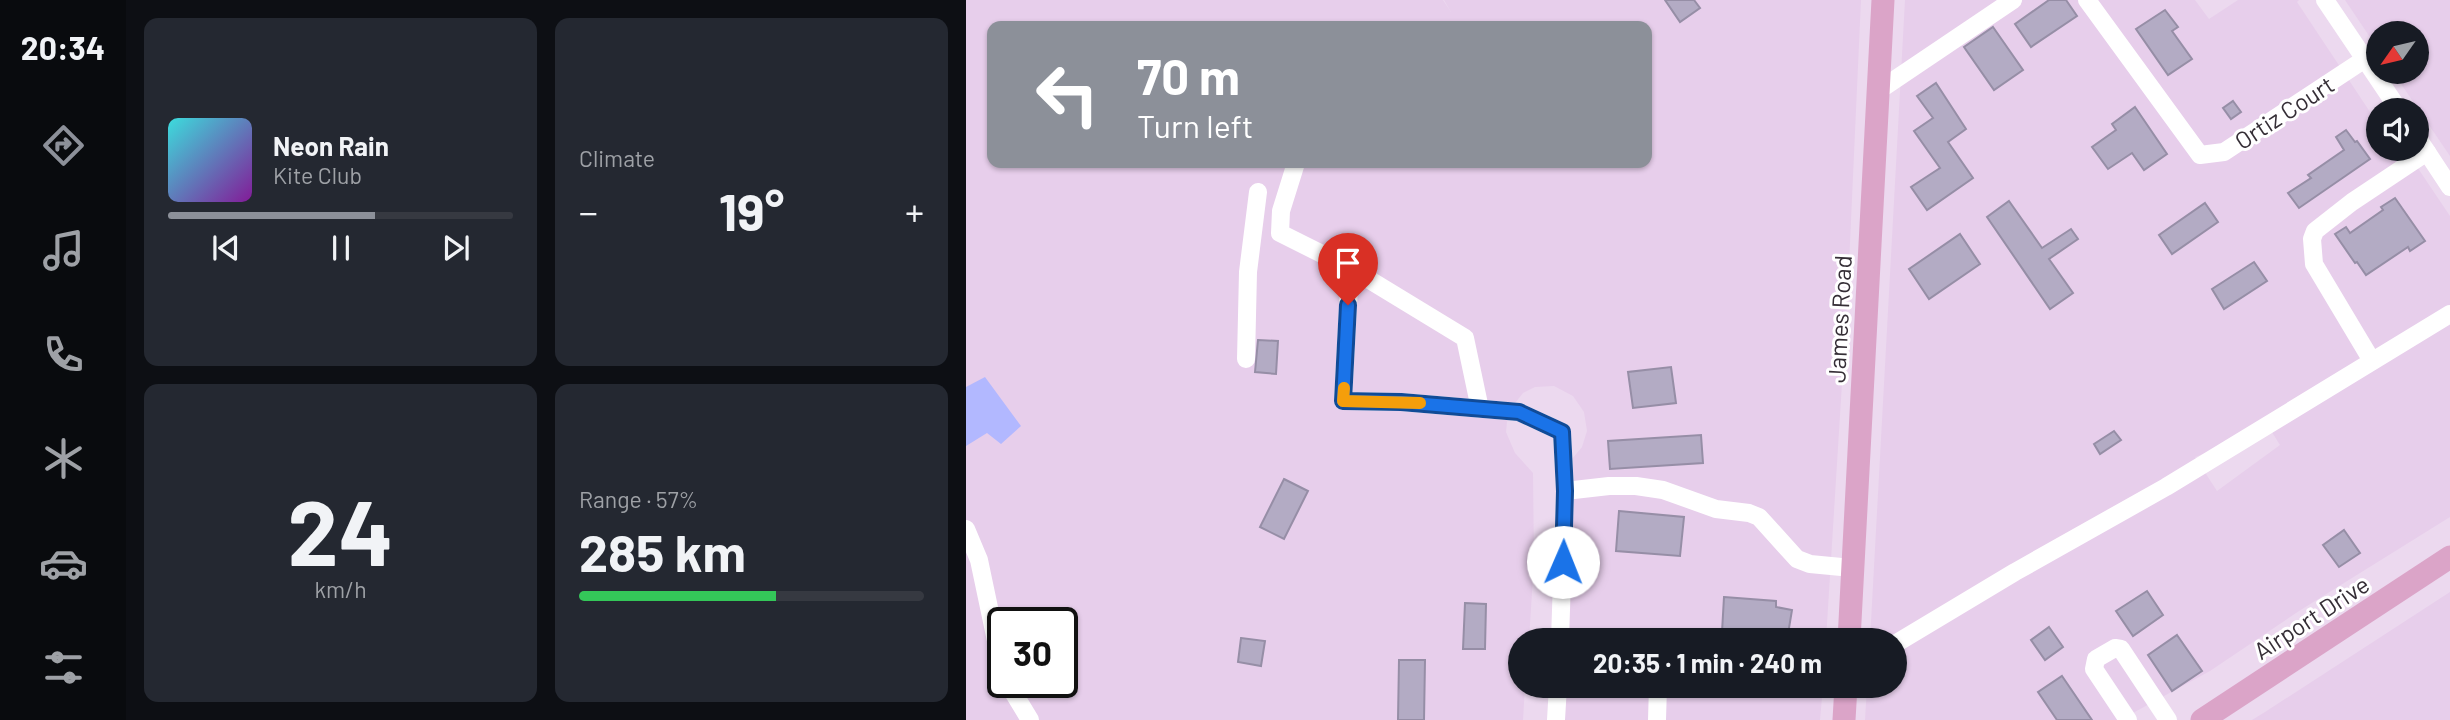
<!DOCTYPE html>
<meta charset="utf-8">
<style>
:root{--surface:#171b24;--page:#242831;--text:#f1f3f6;--muted:#9ea1a6;--line:#363941;--accent:#8c9099}
body{margin:0;font-family:Barlow,sans-serif;background:var(--page);color:var(--text);height:100vh;display:flex;flex-direction:column;font-size:26px;white-space:nowrap}
*{box-sizing:border-box;margin:0}
p{font-size:23px;color:var(--muted)}
.icon{flex:none;width:38px;height:38px;fill:none;stroke:currentColor;stroke-width:2;stroke-linecap:round;stroke-linejoin:round}
.map{position:relative;flex:1;overflow:hidden}
.sheet{display:flex;flex-direction:column;gap:18px;padding:18px;background:#0d0f14;width:840px}
.sheet>*{flex:none}
.banner{position:absolute;left:21px;top:21px;width:665px;height:147px;border-radius:14px;box-shadow:0 2px 5px #0004;background:#8c9099;color:#fff;overflow:hidden}
.needle{width:46px;rotate:236deg}
.controls{position:absolute;left:1400px;top:21px;display:grid;gap:14px}
.controls a{display:grid;place-items:center;width:63px;height:63px;border-radius:50%;background:var(--surface);box-shadow:0 2px 5px #0004;font-size:35px}
.speed{position:absolute;left:21px;top:607px;display:flex;gap:14px;font-size:35px;font-weight:700;text-align:center}
.speed>*{display:grid;place-content:center;width:91px;height:91px;border-radius:50%;background:var(--surface);box-shadow:0 2px 5px #0004;line-height:1}
.speed .limit{border:4px solid #111;border-radius:10px;background:#fff;color:#111}
.pin{position:absolute;display:grid;place-items:center;width:60px;height:60px;color:#fff;margin:-72px -30px;border-radius:50% 50% 50% 0;rotate:-45deg;box-shadow:0 0 7px #0007}
.pin .icon{rotate:45deg}
.me{position:absolute;width:77px;margin:-38px;rotate:1deg;stroke-linejoin:round;filter:drop-shadow(0 0 5px #0008)}
.turn{display:flex;align-items:center;gap:24px;height:147px;padding:0 35px;font-size:32px}
.turn .icon{width:91px;height:91px;stroke-width:2.5}
.turn b{display:block;font-size:49px;line-height:60px}
.big{font-size:52px;font-weight:700;line-height:1.1}
.sheet .tile{flex:1;display:flex;flex-direction:column;justify-content:center;gap:10px;min-width:0;padding:0 24px;border-radius:14px;background:var(--page)}
.sheet .dial{align-items:center;gap:0}
.dial b{font-size:91px;line-height:1}
.song{display:flex;align-items:center;gap:21px}
.cover{width:84px;height:84px;border-radius:10px;background:linear-gradient(135deg,hsl(180 70% 55%),hsl(290 70% 35%))}
.played{height:7px;border-radius:4px;background:linear-gradient(90deg,var(--accent) 60%,var(--line) 60%)}
.keys{display:flex;justify-content:space-around;direction:ltr}
.heat{display:flex;justify-content:space-between;align-items:center;font-size:38px;direction:ltr}
.charge{height:10px;border-radius:5px;background:linear-gradient(90deg,#34c759 57%,var(--line) 0)}
.sheet .tiles{flex:1;display:grid;gap:18px;grid-template-columns:repeat(2,1fr)}
.trip{position:absolute;left:542px;top:628px;width:399px;height:70px;border-radius:35px;background:var(--surface);box-shadow:0 2px 5px #0004;font-weight:700;line-height:70px;text-align:center}
main{display:flex;flex:1;min-height:0}
.dock{display:flex;flex-direction:column;width:126px;justify-content:space-around;align-items:center;background:#090b0e;color:var(--muted)}
.dock .icon{width:49px;height:49px}
.dock .active{color:var(--accent)}
.dock b{font-size:32px;color:var(--text)}
.map>svg:first-child{display:block}
.built{fill:#e7ceeb;fill-rule:evenodd}
.water{fill:#b2b8ff}
.building{fill:#b3abc4;stroke:#968ea6;stroke-width:2}
.lines{fill:none;stroke-linecap:round;stroke-linejoin:round}
.minor{stroke:#fff;stroke-width:18}
.major{stroke:#dba4c8;stroke-width:23}
.route-casing{stroke:#114b97;stroke-width:18}
.route{stroke:#1a73e8;stroke-width:12}
.slow{stroke:#f59e0b;stroke-width:12}
.labels{text-anchor:middle;dominant-baseline:central;stroke-width:6;stroke-linejoin:round;paint-order:stroke}
.street-label{font-size:24px;fill:#352e36;stroke:#fff}
</style>
<main>
<nav class="dock">
<b>20:34</b>
<svg class="icon active" aria-label="directions" viewBox="0 0 24 24"><path d="M12 3l9 9-9 9-9-9zM9 14v-3h6M13 9l2 2-2 2"/></svg>
<svg class="icon" aria-label="music" viewBox="0 0 24 24"><path d="M9 18V5l10-2v13"/><circle cx="6" cy="18" r="3"/><circle cx="16" cy="16" r="3"/></svg>
<svg class="icon" aria-label="phone" viewBox="0 0 24 24"><path d="M5 4h4l2 5-3 2q2 4 5 5l2-3 5 2v4C11 20 4 13 5 4z"/></svg>
<svg class="icon" aria-label="climate" viewBox="0 0 24 24"><path d="M12 3v18M4 7l16 10M4 17L20 7"/></svg>
<svg class="icon" aria-label="car" viewBox="0 0 24 24"><path d="M5 17H2v-5l4-1 3-4h7l3 4 3 1v5h-3M9 17h6M6 11h13"/><circle cx="7" cy="17" r="2"/><circle cx="17" cy="17" r="2"/></svg>
<svg class="icon" aria-label="filters" viewBox="0 0 24 24"><path d="M4 7h16M4 17h16"/><circle cx="9" cy="7" r="2"/><circle cx="15" cy="17" r="2"/></svg>
</nav>
<section class="sheet">
<div class="tiles">
<div class="tile">
<div class="song"><i class="cover"></i><div><b>Neon Rain</b><p>Kite Club</p></div></div>
<div class="played"></div>
<div class="keys"><svg class="icon" aria-label="previous" viewBox="0 0 24 24"><path d="M18 5L8 12l10 7zM5 5v14"/></svg><svg class="icon" aria-label="pause" viewBox="0 0 24 24"><path d="M8 5v14M16 5v14"/></svg><svg class="icon" aria-label="next" viewBox="0 0 24 24"><path d="M6 5l10 7-10 7zM19 5v14"/></svg></div>
</div>
<div class="tile"><p>Climate</p>
<div class="heat"><a>−</a><b class="big">19°</b><a>+</a></div>
</div>
<div class="tile dial"><b>24</b><p>km/h</p></div>
<div class="tile"><p>Range · 57%</p><b class="big">285 km</b><div class="charge"></div></div>
</div>
</section>
<div class="map">
<svg width="1484" height="720" viewBox="0 0 1484 720">
<rect width="100%" height="100%" fill="#ecd9ef"/>
<g class="built">
<path d="M0 0H477L485 12 478 0H895L882 287 860 640H596L601 465 616 447 621 431 618 412 607 396 588 386 569 387 557 393 542 412 540 432 549 453 567 473 568 561 563 640H555V686H559L557 720H0ZM26 26H681V163H26ZM37 623H96V682H37Z"/>
<path d="M939 0H1229L1243 19 1272 0H1333L1331 2 1412 124V149H1429L1432 154 1439 149 1484 216V517L1333 611 1244 671 1154 720H899L901 686H929V640H904ZM1304 429 1314 445 1251 491 1229 457Z"/>
<path d="M1379 0H1484V156L1427 72H1451V33H1412V49Z"/>
<path d="M1484 592V720H1286L1299 712Z"/>
<path d="M593 686H857L854 720H590Z"/>
</g>
<path class="water" d="M19 377 55 426 35 444 21 433 0 446V387Z"/>
<g class="building">
<path d="M699 0H728L734 8 714 22Z"/>
<path d="M1083 0H1100L1111 16 1065 47 1049 24Z"/>
<path d="M1199 10 1212 27 1206 31 1226 59 1202 75 1170 29Z"/>
<path d="M1027 27 1057 70 1028 90 998 47Z"/>
<path d="M970 83 1000 129 982 142 1007 178 961 210 945 187 974 168 948 131 967 118 951 96Z"/>
<path d="M1267 101 1275 112 1265 119 1257 108Z"/>
<path d="M1169 107 1201 154 1178 170 1166 153 1142 169 1126 147 1150 130 1146 124Z"/>
<path d="M1380 130 1389 142 1391 141 1404 159 1333 208 1322 193 1345 178 1342 175 1378 150 1370 137Z"/>
<path d="M1429 198 1459 241 1444 251 1442 247 1400 275 1391 262 1389 263 1369 234 1380 227 1384 233 1417 210 1415 207Z"/>
<path d="M1043 201 1076 248 1105 229 1112 239 1083 259 1107 293 1084 309 1021 217Z"/>
<path d="M1239 203 1252 222 1206 254 1193 235Z"/>
<path d="M994 234 1014 264 963 299 943 269Z"/>
<path d="M1288 262 1301 281 1258 309 1246 289Z"/>
<path d="M292 340 312 341 310 374 289 372Z"/>
<path d="M705 367 710 403 667 408 662 372Z"/>
<path d="M1148 431 1155 440 1134 454 1128 444Z"/>
<path d="M735 435 737 463 644 469 642 441Z"/>
<path d="M318 479 342 491 318 539 294 527Z"/>
<path d="M653 511 718 517 714 556 650 551Z"/>
<path d="M1378 530 1394 553 1373 567 1357 545Z"/>
<path d="M1181 591 1197 615 1167 636 1150 611Z"/>
<path d="M758 597 810 601V607L826 610 822 634 808 631 807 636 756 632Z"/>
<path d="M499 603 520 604 519 649H497Z"/>
<path d="M1083 627 1097 647 1079 660 1065 640Z"/>
<path d="M1211 635 1236 671 1206 691 1182 655Z"/>
<path d="M275 638 299 641 295 666 272 662Z"/>
<path d="M433 660H459L458 720H432Z"/>
<path d="M1096 676 1126 720H1091L1072 692Z"/>
</g>
<g class="lines">
<g class="minor">
<path d="M1121 0 1234 155 1258 152 1399 59"/>
<path d="M1359 0 1433 110"/>
<path d="M912 91 1047 0"/>
<path d="M1451 137 1484 187"/>
<path d="M330 163 315 211 314 233 384 268 377 401 435 402 553 412 596 432 599 491 594 640"/>
<path d="M384 268 499 338 514 409"/>
<path d="M280 359 282 272 292 192"/>
<path d="M1406 361 1348 264 1346 239 1349 231 1386 202 1461 152"/>
<path d="M599 491 643 486H670L697 490 750 509 783 513 793 517 831 559 844 564 886 568"/>
<path d="M0 529 13 560 37 674"/>
<path d="M929 644 1049 572 1200 487 1484 314"/>
<path d="M41 682 64 720"/>
<path d="M590 720 592 686"/>
<path d="M691 720 692 686"/>
<path d="M1162 720 1128 669 1130 659 1149 648 1155 649 1202 720"/>
</g>
<g class="major">
<path d="M883 640 917 0"/>
<path d="M878 720 880 686"/>
<path d="M1236 720 1484 557"/>
</g>
</g>
<g class="lines">
<defs>
<path id="route" d="M382 305 377 401 435 402 553 412 596 432 599 491 597 562"/>
</defs>
<use href="#route" class="route-casing"/>
<use href="#route" class="route"/>
<path class="slow" d="M378 388 377 401 454 403"/>
</g>
<g class="labels">
<g class="street-label">
<text transform="translate(1318 112) rotate(-33)">Ortiz Court</text>
<text transform="translate(873 319) rotate(-87)">James Road</text>
<text transform="translate(1345 617) rotate(-33)">Airport Drive</text>
</g>
</g>
</svg>
<div class="controls">
<a><svg class="needle" viewBox="-14 -14 28 28"><path d="M0-13l5 13h-10z" fill="#e53935"/><path d="M0 13l5-13h-10z" fill="#9ea1a6"/></svg></a>
<a><svg class="icon" aria-label="sound" viewBox="0 0 24 24"><path d="M4 9h4l5-4v14l-5-4H4zM17 9q2 3 0 6"/></svg></a>
</div>
<div class="speed"><div class="limit">30</div></div>
<div class="pin" style="left:382px;top:305px;background:#d93025"><svg class="icon" aria-label="arrive" viewBox="0 0 24 24"><path d="M6 21V4h12l-3 4 3 4H6"/></svg></div>
<svg class="me" style="left:597px;top:562px" viewBox="-20 -20 40 40"><circle r="19" fill="#fff"/><path d="M0-13L10 11 0 6-10 11z" fill="#1a73e8"/></svg>
<div class="trip">20:35 · 1 min · 240 m</div>
<div class="banner">
<div class="turn"><svg class="icon" aria-label="left" viewBox="0 0 24 24"><path d="M17 20v-9H6M10 6l-5 5 5 5"/></svg><div><b>70 m</b>Turn left</div></div>
</div>
</div>
</main>
